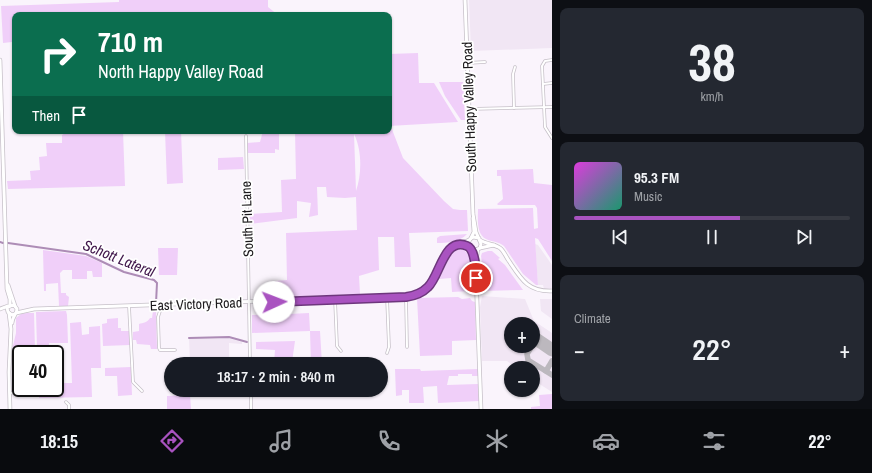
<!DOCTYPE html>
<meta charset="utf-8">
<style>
:root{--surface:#171b24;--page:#242831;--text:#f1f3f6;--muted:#9ea1a6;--line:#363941;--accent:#a953c0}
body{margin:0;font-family:"Archivo Narrow",sans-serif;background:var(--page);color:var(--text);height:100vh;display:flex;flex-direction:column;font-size:15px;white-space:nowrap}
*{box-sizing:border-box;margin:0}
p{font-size:13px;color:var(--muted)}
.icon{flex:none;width:22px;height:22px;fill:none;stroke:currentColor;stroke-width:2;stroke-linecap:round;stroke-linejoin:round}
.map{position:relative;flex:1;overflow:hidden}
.side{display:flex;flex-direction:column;gap:8px;padding:8px;background:#0d0f14;width:320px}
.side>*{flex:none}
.banner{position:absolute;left:12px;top:12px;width:380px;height:122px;border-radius:8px;box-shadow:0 1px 3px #0004;background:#0b6e4f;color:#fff;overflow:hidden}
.controls{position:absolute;left:504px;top:317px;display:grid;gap:8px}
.controls a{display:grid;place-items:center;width:36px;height:36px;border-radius:50%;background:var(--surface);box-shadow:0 1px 3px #0004;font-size:20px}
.speed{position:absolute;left:12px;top:345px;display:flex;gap:8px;font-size:20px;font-weight:700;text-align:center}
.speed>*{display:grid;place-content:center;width:52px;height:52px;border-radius:50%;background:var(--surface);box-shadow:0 1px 3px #0004;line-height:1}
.speed .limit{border:2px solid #111;border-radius:6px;background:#fff;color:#111}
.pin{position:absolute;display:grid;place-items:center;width:34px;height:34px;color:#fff;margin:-17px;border:2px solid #fff;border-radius:50%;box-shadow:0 1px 4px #0007}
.me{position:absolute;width:44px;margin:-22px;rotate:88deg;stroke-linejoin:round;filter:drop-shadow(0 0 3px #0008)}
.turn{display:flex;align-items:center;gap:14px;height:84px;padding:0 20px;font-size:18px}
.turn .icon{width:52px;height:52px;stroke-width:2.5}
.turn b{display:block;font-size:28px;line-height:34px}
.then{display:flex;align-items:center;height:38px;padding:0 20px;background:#0003;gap:8px;font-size:15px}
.big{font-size:30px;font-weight:600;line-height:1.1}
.side .tile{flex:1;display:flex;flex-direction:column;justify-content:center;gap:6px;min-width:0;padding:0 14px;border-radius:8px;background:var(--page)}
.side .dial{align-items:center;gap:0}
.dial b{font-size:52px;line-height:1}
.song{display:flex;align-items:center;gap:12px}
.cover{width:48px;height:48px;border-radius:6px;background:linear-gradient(135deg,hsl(300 70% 55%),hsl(160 70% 35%))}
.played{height:4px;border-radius:2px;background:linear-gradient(90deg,var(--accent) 60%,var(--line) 60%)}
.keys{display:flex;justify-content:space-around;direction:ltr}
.heat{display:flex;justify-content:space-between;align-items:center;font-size:22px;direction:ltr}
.trip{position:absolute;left:164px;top:357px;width:224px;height:40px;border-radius:20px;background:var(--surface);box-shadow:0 1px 3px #0004;font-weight:600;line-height:40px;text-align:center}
.menu{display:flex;height:64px;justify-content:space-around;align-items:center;background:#090b0e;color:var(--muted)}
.menu .icon{width:28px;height:28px}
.menu .selected{color:var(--accent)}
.menu b{font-size:18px;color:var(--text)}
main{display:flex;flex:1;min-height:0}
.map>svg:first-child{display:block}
.built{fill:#f1e6f4;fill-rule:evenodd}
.green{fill:#f0cff9;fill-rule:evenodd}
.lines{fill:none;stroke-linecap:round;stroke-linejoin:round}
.canal{stroke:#ad8cb6;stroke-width:2}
.taxiway{stroke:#bcb8be;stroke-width:5.5}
.runway{stroke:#bcb8be;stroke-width:13}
.street-casing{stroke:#c6c0c8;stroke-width:3.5}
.secondary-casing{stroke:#c6c0c8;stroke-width:4.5}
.street{stroke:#fff;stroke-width:2}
.secondary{stroke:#fff;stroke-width:3}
.route-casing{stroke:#6e367d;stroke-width:10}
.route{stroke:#a953c0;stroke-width:7}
.labels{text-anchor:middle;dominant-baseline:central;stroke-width:3.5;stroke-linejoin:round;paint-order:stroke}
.street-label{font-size:14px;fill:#1c1a1c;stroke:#fff}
.water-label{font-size:15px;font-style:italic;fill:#3f154a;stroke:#fff}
</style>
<main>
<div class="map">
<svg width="552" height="409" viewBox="0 0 552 409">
<rect width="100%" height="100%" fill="#faf4fc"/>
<g class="built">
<path d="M469 0H552V48L471 51Z"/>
<path d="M535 244 538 245 552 265V289H544L543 285H538Z"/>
<path d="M482 296 525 299 534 321 552 333V392L533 380V368H516L507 361H482L480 307ZM511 324H533V346H511Z"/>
<path d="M540 299H552V319L541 311Z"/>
<path d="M224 337 242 342V344L229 343V357H225V364H190L189 338Z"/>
</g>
<g class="green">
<path d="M119 0H268V7L278 15H15V40L12 42 3 43 1 6 119 2Z"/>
<path d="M418 53 419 83H434L458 122 389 126V54Z"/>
<path d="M439 82H463L465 120H461L445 96Z"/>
<path d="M389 129H392L393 132 403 158 444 201 453 209 460 210H467L468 231 409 233 411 267H395L394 237H378L379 270 359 276 360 294 276 297 275 281 287 280 286 233 357 230 356 197 345 198 327 197 326 187H317L318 215 309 217 311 203 297 201V218L249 224V214L282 212 281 180 296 179 295 131H347L350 133H354V131H389ZM354 134C362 150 362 174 356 191Z"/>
<path d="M69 131H123L125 186 8 189 7 181 31 180 30 171 40 170 39 157 47 156 46 143H62V135Z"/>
<path d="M165 131H181L183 183 167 184Z"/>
<path d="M263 131H279V150L275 149V153H247V143L260 142Z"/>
<path d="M243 157 244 169 218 170V158Z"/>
<path d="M533 169 534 183 552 185V261L538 239 535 238 538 285H536L523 274 504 246C498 241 492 242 486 239 476 234 478 218 478 209L533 208 534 229 538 228 537 208 535 205H498L497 204 503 199 501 176H497V170Z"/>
<path d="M467 234C460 242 447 243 437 243V238L440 236Z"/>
<path d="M158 248H178L177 275H159Z"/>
<path d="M43 250 86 256 102 263V277H93L92 271H87V279H72V270H63L60 273 61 293H66V295L69 297 68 306H59L58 283 46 284V291H44Z"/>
<path d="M457 250H464L469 255 470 260 472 290 470 291 452 292 451 278 439 279 451 254Z"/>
<path d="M488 251H492L500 258 498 259 505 265 523 290 481 291 482 263 481 256 482 253Z"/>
<path d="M458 297 462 299 470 298 472 301 475 302 476 340 452 341V355L420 356 417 298Z"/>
<path d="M284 303H303V304L290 305 289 314 309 313 310 331H320L322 364H311L310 331 252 333V315L284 314Z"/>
<path d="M66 311 67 315 68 343H49V349H37L36 312Z"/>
<path d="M153 311H156L157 349H151L150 345 137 344 136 340H133V332L139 331V324C143 323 148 322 150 318H152Z"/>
<path d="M27 313H34L35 350H29V354H21V356H20L19 350H12L16 333V318L21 314Z"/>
<path d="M118 318V328H121V331H129L130 345 103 346 102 324 107 323V319Z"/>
<path d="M81 322 82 335 89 334V327L100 326 101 368H91L92 397 39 398V391H47L48 388H55V383H72L70 323Z"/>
<path d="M295 341 292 362 274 363 275 350 256 349V342Z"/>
<path d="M131 367 132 395 118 396 117 376H105V368Z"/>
<path d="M395 369H420L421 371 478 369V376H472V374H458V376H449L447 385 478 384 479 401 438 403 437 386 423 387 424 403H409V390H402V395L396 396Z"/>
<path d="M285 390H337V396L313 397V391L285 392Z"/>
<path d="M552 394V409H531V407L540 406 539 395Z"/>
<path d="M190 395 191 409H167V396Z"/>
</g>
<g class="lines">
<g class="canal">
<path d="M0 242 3 243"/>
<path d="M8 243 86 254 124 272 154 280 157 283 156 303"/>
<path d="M156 308 157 309"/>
<path d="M189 338 229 337 247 342"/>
</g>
<g class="taxiway">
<path d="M533 345 539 341"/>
<path d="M532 346 527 354 528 360 552 375"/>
<path d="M546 371 552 361"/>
</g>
<path class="runway" d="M536 339 552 350"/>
<defs>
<g id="street">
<path d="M552 60 545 61 542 66 545 127 552 138"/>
<path d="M467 63 485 62"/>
<path d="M543 84 552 83"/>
<path d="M514 108 513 74 515 67"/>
<path d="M469 109 552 107"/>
<path d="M246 136 250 364"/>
<path d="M387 297 389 347 387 353"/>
<path d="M406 297 407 347"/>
<path d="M335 299 337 346 341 351"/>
<path d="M160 305V311L158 317 159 348 160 350H175"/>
<path d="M129 306 133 382 142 391"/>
<path d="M251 390V409"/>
<path d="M10 394 21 387"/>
<path d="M66 402 69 405V409"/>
</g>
<g id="secondary">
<path d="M465 0 473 214 476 232 481 244 480 248 476 250 470 248C467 244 468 240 473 237L479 238"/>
<path d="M0 60 7 289 10 299V306"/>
<path d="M471 238 474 232 473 218"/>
<path d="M480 240C486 244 494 244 500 248 504 251 506 257 509 261 521 279 528 292 552 291"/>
<path d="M471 248 473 255 476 274 481 409"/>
<path d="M480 248 494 245"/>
<path d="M476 274C479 265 475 257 478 249"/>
<path d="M8 285 15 306"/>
<path d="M0 309 8 306"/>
<path d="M9 313 11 329 9 372 10 409"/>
<path d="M16 313 34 309 411 296C429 291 434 279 442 263 444 258 446 253 450 249 455 244 463 243 469 240"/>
<path d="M12 323C12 317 17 314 17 309L14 305 10 306 7 308 8 312 12 315 15 314"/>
</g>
</defs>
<use href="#street" class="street-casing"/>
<use href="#secondary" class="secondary-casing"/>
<use href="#street" class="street"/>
<use href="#secondary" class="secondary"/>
</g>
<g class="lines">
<defs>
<path id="route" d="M274 302 406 297C414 296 422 293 428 287 440 276 444 236 467 246 475 249 476 270 476 278"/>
</defs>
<use href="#route" class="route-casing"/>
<use href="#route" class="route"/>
</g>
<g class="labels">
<g class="street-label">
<text transform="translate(469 107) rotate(-92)">South Happy Valley Road</text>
<text transform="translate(247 219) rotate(-92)">South Pit Lane</text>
<text transform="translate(196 304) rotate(-2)">East Victory Road</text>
</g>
<g class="water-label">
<text transform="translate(119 258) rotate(22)">Schott Lateral</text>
</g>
</g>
</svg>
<div class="controls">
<a>+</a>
<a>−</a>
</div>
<div class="speed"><div class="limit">40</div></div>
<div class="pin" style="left:476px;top:278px;background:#d93025"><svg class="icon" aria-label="arrive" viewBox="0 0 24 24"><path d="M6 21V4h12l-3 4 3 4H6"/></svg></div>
<svg class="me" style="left:274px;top:302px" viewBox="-20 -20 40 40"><circle r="19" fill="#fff"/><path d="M0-13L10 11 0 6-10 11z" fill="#a953c0"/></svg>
<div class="trip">18:17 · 2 min · 840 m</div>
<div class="banner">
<div class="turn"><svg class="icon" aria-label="right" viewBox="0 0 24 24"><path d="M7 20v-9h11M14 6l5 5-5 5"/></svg><div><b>710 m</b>North Happy Valley Road</div></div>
<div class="then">Then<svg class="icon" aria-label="arrive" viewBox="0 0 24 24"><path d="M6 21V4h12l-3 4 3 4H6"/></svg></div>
</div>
</div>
<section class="side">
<div class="tile dial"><b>38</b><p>km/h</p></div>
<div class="tile">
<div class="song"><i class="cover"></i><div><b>95.3 FM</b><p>Music</p></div></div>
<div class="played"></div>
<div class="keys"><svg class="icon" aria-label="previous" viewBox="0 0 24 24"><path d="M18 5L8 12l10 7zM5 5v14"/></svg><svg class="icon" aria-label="pause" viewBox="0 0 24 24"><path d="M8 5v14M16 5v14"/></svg><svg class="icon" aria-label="next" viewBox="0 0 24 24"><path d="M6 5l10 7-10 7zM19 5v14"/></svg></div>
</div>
<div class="tile"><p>Climate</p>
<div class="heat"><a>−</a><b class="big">22°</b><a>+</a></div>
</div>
</section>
</main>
<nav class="menu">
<b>18:15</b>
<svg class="icon selected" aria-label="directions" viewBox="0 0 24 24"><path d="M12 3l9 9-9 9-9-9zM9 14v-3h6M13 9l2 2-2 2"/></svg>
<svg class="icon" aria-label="music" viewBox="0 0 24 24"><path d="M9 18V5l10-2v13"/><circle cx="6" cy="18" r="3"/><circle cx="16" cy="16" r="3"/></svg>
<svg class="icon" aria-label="phone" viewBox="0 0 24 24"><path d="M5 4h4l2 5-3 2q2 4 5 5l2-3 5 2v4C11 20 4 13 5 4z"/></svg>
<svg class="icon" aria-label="climate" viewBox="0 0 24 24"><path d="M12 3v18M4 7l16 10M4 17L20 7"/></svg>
<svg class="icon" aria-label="car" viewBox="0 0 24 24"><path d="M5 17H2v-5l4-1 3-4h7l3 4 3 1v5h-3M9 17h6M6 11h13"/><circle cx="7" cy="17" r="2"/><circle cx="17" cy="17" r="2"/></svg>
<svg class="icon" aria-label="filters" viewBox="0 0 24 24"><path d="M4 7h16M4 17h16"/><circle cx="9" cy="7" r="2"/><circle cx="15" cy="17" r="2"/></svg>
<b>22°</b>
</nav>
